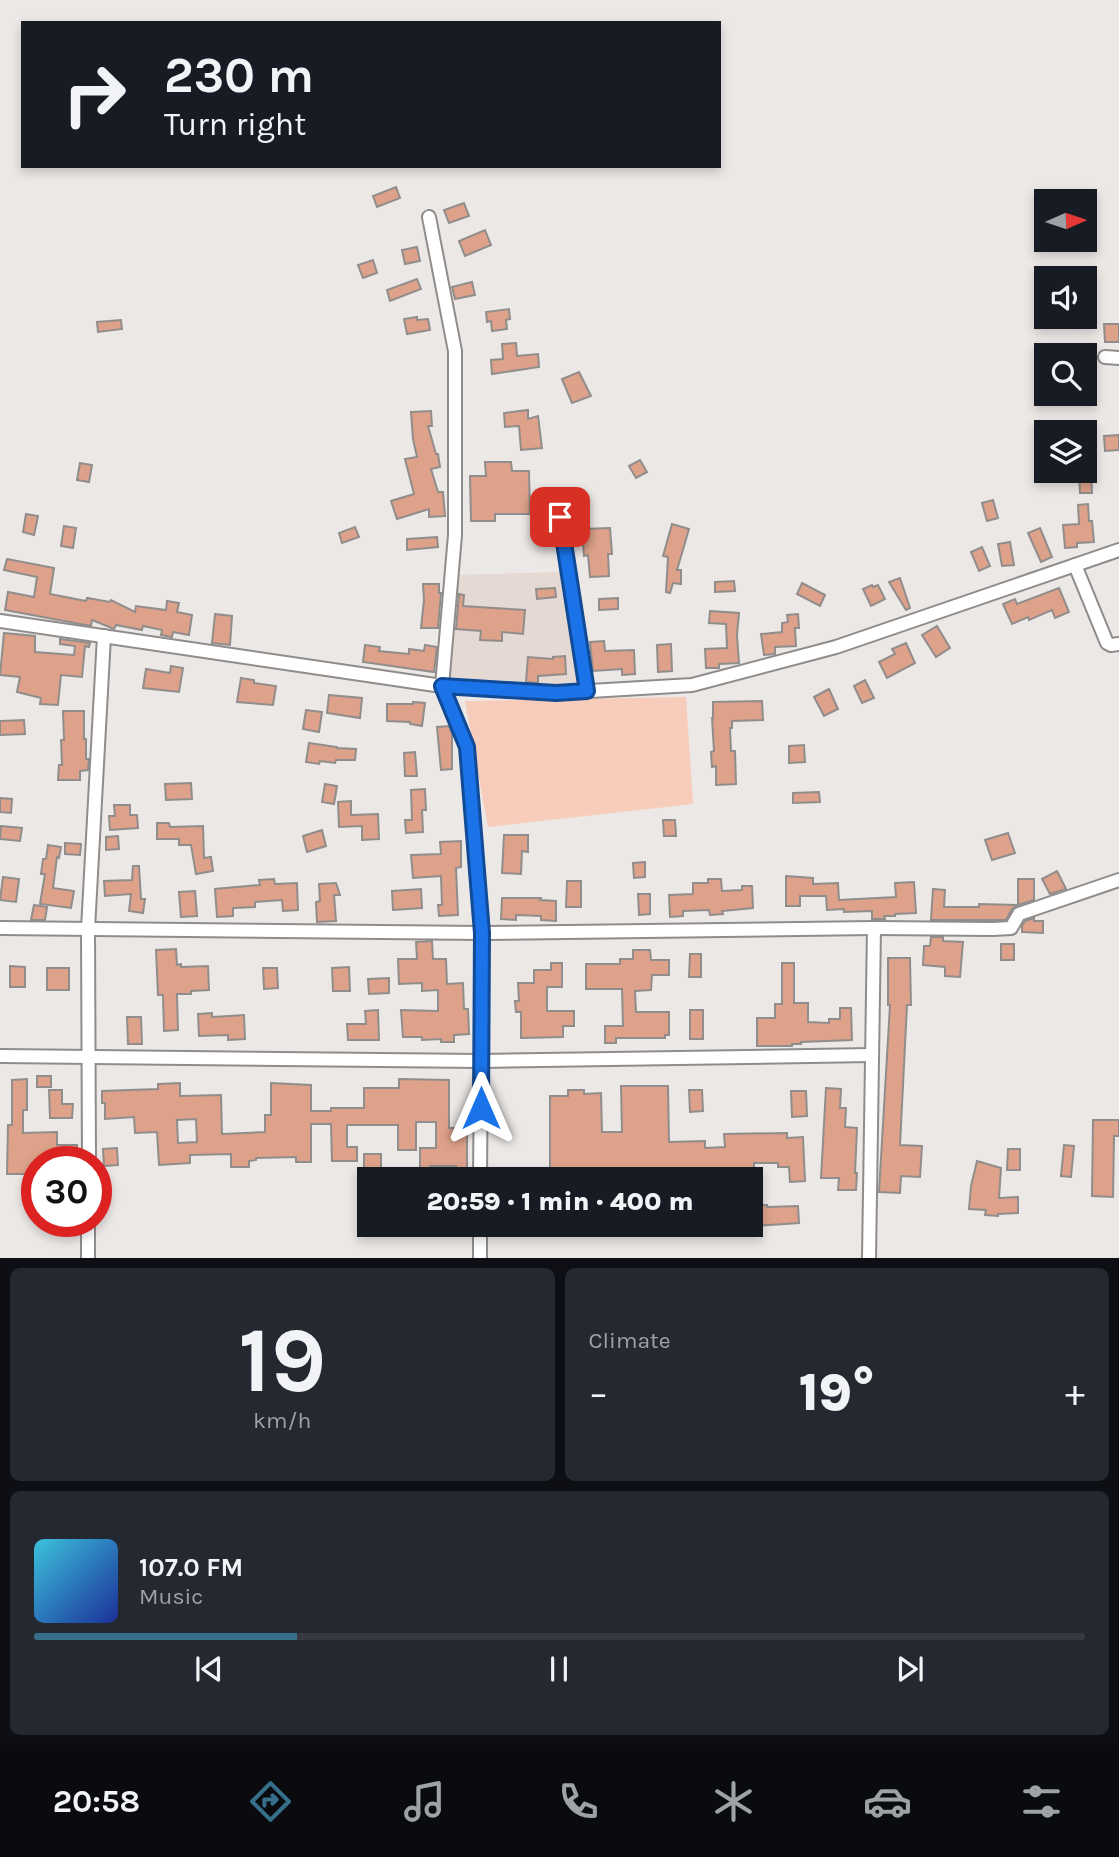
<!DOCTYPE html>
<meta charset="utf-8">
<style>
:root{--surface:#171b24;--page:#242831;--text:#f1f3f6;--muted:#9ea1a6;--line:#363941;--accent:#376e89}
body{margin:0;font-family:Karla,sans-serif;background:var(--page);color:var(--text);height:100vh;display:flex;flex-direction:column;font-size:26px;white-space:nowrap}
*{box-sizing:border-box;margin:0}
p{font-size:23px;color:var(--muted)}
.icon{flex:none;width:38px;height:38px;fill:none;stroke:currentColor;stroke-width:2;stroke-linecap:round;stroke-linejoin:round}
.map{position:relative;height:1258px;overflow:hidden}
.details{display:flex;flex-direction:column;gap:10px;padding:10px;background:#0d0f14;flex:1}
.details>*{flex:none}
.guide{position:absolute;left:21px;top:21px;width:700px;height:147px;border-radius:0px;box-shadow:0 4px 10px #0003;background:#171b24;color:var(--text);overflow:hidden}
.needle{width:46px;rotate:87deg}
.controls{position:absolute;left:1034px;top:189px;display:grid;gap:14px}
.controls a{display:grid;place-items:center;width:63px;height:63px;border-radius:0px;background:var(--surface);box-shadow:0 4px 10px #0003;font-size:35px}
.speed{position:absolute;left:21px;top:1146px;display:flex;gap:14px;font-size:35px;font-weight:700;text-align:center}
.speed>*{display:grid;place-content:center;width:91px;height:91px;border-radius:50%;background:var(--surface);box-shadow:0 4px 10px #0003;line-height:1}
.speed .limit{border:10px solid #d22;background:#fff;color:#111}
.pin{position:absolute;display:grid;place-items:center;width:60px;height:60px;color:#fff;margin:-30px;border-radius:14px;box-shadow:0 4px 10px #0006}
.me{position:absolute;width:77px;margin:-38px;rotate:0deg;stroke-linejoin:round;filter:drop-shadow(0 0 5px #0008)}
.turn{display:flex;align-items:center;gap:24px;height:147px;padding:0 28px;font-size:32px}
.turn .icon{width:91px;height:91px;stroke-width:2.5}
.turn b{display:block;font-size:49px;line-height:60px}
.big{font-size:52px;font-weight:800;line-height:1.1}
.details .card{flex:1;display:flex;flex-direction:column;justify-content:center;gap:10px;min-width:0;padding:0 24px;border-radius:10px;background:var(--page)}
.details .dial{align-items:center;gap:0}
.dial b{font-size:91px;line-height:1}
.song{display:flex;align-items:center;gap:21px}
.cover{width:84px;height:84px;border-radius:10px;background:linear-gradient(135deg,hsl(190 70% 55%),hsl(230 70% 35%))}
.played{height:7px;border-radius:4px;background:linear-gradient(90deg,var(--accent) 25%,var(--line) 25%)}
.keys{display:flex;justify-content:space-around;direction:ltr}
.heat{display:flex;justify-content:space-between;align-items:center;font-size:38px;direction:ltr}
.details .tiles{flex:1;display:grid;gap:10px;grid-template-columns:1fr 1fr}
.card:last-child{grid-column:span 2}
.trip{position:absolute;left:357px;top:1167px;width:406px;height:70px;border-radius:0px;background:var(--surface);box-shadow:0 4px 10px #0003;font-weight:800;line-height:70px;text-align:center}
.menu{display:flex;height:112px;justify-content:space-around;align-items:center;background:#090b0e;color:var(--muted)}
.menu .icon{width:49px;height:49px}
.menu .current{color:var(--accent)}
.menu b{font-size:32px;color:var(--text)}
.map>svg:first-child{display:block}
.built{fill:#e5d9d4}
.green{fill:#f8ccba}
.building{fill:#dda289;stroke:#918d8c;stroke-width:2;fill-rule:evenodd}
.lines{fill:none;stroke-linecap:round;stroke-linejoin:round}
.minor-casing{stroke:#908c8b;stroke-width:16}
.minor{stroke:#fff;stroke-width:12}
.route-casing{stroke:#114b97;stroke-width:18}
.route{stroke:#1a73e8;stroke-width:12}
</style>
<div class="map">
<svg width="1119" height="1259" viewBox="0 0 1119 1259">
<rect width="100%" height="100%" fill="#ece8e6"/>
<path class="built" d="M560 572 581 687 508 686 451 680 450 605 455 575Z"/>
<path class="green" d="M686 697 693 804 488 827 465 701Z"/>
<g class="building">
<path d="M396 187 400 198 377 207 373 196Z"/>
<path d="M464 203 469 216 449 223 444 210Z"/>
<path d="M485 230 491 245 465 256 459 241Z"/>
<path d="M417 247 420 261 405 264 402 250Z"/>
<path d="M373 260 377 273 363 278 358 265Z"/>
<path d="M417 279 421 289 390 301 387 290Z"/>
<path d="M472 282 475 295 455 299 452 287Z"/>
<path d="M509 309 510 319 506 320 507 329 492 331 491 321 487 322 486 312Z"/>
<path d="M417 317V320L428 319 430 330 407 334 404 319Z"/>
<path d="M1038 317H1074L1072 328 1038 322Z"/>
<path d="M121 320 122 329 98 332 97 322Z"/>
<path d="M1104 324H1119V342H1105Z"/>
<path d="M516 343 517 356 538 354 539 367 492 374 491 360 503 359 502 344Z"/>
<path d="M579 372 591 396 572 403 562 379Z"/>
<path d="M528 410V419L538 416 542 448 521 450 519 426 505 427 504 413Z"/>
<path d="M431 411 432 426H428L436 454H438L440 467 431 469 438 492H443L445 516 429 517V509L397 519 391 501 414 494 405 459 417 457 413 439 411 412Z"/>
<path d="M1119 435V450L1105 451 1104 436Z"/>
<path d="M640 460 647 472 636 478 629 466Z"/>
<path d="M485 462H511L512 471H529L530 514H495V521H471L470 476H486Z"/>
<path d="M80 463 92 465 89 482 77 480Z"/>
<path d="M1079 472H1091L1092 493H1080Z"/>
<path d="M993 500 998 518 987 521 982 503Z"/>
<path d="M1088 504 1089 521H1092L1094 542 1077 543V547L1065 548 1063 525 1079 524 1078 505Z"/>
<path d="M26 514 38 516 34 535 23 532Z"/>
<path d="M672 524 689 529 677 570H681V584L673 583 670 593 666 592 668 557 663 556Z"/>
<path d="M64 526 76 528 73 548 61 546Z"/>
<path d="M355 527 359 537 342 543 339 533Z"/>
<path d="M610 528 612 554H608L609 576 590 577 588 555 584 556 582 529Z"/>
<path d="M1040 528 1052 557 1041 562 1028 533Z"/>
<path d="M437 537 438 547 407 550V539Z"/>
<path d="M1010 542 1014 565 1002 566 998 544Z"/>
<path d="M982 547 990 566 979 571 971 552Z"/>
<path d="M7 559 54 568 50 594 86 601 87 598 110 602 111 600 135 612 136 606 166 610 167 601 179 603 177 612 192 615 189 635 173 632 172 637 161 635 162 630 143 626 142 630 116 625 114 629 92 620 91 626 5 610 8 592 34 597 37 577 4 570Z"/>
<path d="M900 578 910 608 906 610 889 582Z"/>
<path d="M734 581 735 591 715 592V582Z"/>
<path d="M802 583 825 595 820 606 797 594Z"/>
<path d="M423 584H439V593H441L438 628H421L424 600Z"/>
<path d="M872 585 873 587 878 585 885 599 871 606 863 589Z"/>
<path d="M555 588 556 597 537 599 536 589Z"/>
<path d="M1059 588 1069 612 1055 618 1052 610 1029 620 1028 617 1012 624 1003 604 1015 599 1017 604Z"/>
<path d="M459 594 464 595 463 606 525 610 523 634 502 632V641L480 640 481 631 456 629Z"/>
<path d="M618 598V609L599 610V599Z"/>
<path d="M710 611 739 613 737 635 739 663 719 664V668H706L705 649 727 648 726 624 709 623Z"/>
<path d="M215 614 232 616 230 645 212 643Z"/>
<path d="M798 614 799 628H795L796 646 775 647V654L764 655 761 634 782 632V623L788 622 787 615Z"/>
<path d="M937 626 950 648 936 657 922 635Z"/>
<path d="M4 633 35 636V652L74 655 75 646 60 644V639L90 643 89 647 85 646 82 677 61 675 58 705 40 704 41 698 17 692 20 677 0 675Z"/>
<path d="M604 641 605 651 634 650 635 674 622 675V669L593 671 590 642Z"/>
<path d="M906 643 915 663 887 678 879 662 895 654 892 649Z"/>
<path d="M671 644 672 671 658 672 657 645Z"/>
<path d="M365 645 380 647 379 651 409 654V649L424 651 425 645 437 647 434 672 363 662Z"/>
<path d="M565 656 566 674 538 676V683L526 682 528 657 553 659V657Z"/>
<path d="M171 666 183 668 179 692 143 688 146 669 170 673Z"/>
<path d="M241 678 254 680V683L276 686 273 705 237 702Z"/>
<path d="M865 680 874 698 862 703 854 686Z"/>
<path d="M829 689 838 709 824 716 814 697Z"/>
<path d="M329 695 362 698 360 718 327 713Z"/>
<path d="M762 701 763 720 732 721V728H730L731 751H735L736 784 716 785V766L712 767 711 752 714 751 712 718H713V702Z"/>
<path d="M413 702 425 703 422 726 410 724V722L387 721V704H413Z"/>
<path d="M306 710 322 712 319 732 303 729Z"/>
<path d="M63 711H84V739H86V759H89L88 770 80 771V780H58L59 765H62L61 740H64Z"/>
<path d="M24 720 25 734 0 735V721Z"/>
<path d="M449 726 452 734V769L441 770 437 727Z"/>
<path d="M309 743 337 747V748L356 749 355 760H336L335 763 320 761 319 764 306 762Z"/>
<path d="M804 745 805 762 789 763V746Z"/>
<path d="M415 752 417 776H405L404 753Z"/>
<path d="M191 783 192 799 166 800 165 784Z"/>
<path d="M325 784 337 786 334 804 322 802Z"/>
<path d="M425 789 426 810H422L423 832 406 833 405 820H412L411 790Z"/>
<path d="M819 792 820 802 793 803V793Z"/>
<path d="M0 798 12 799 11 813 0 812Z"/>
<path d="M351 801V815L378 814 379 839 362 840V826L339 827 338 802Z"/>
<path d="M114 805H130V815H137L138 828 110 830 109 816H115Z"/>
<path d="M663 820H675L676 836H664Z"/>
<path d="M157 823H169L170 827 203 826 204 858 211 857 213 871 196 874 191 845H179V839H157Z"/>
<path d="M1 826 22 828 20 841 0 839Z"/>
<path d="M322 830 326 846 307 852 303 836Z"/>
<path d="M1008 833 1015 853 992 860 985 840Z"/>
<path d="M504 835H528V852L522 851 521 874 502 873Z"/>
<path d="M118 836 119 849 106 850V837Z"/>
<path d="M461 841V867L456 868 458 915 439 916 438 905H442L441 876 413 878 411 855 441 854 440 842Z"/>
<path d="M65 843 81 844 80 855 65 854Z"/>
<path d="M48 845 61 847 59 858 57 857 53 888 74 891 71 908 40 904 45 874H41L43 859H46Z"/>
<path d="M645 862V877L634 878 633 863Z"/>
<path d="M133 866H139L141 899H145L143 913 129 911 131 894 105 896 104 881 132 880Z"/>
<path d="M1057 871 1066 889 1050 894 1042 879Z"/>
<path d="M786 876 813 878V884L838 883 839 900 896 897 895 883 914 882 916 913 895 914V916H884L885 919H872V911L844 912V909L827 910 826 896H800V906H786Z"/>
<path d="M3 877 19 879 16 902 0 900Z"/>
<path d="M274 879 275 884 297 883 298 910 283 911 282 900 255 902V907L233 908V916L217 917 215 889 260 885 259 880Z"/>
<path d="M708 879H721L722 891 742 890V886H752L753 908 722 911 723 914 710 915 709 910 683 911V916L670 917 669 895 693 894V883H708Z"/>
<path d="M1018 879H1034V900L1018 905Z"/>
<path d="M567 881H581V907H566Z"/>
<path d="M336 883 340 895H334L336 921 317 922 316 902 320 901 319 884Z"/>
<path d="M421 889 422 908 393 910 392 891Z"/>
<path d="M933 889 945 890 944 907H979V904L1018 905 1012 909 1006 920H931Z"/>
<path d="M195 891 197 916 181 917 179 892Z"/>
<path d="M638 894H650V914L639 915Z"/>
<path d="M502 898H541L540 900 556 901V921L541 920V916L516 915V920L501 919Z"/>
<path d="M34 905 47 907 45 920H31Z"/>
<path d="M1034 918V921H1043V933L1022 932V926L1025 921Z"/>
<path d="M931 937H943V941L963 942 960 977 945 976V967L923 965 924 946H930Z"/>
<path d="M432 941 433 959H446L447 984 463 983 464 1009H468L469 1034 454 1035V1042H441V1039L422 1040V1037H403L401 1010 438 1011V990L422 991V983L399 984 398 959H417L416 942Z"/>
<rect x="1001" y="944" width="13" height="16"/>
<path d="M176 949 177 965 181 964V967L208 966 209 990 191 991V994H177L178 1030 164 1031 163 995H158L156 950Z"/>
<path d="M633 950H650L651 960H669V975H652L651 990 635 991 636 1012H669V1035H665V1038H616V1043H605V1026H623L622 989H586V964H620V959H633Z"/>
<path d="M690 954H701V977H689Z"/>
<path d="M888 958H910L911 1005H907L900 1145 922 1146 920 1177 901 1176 900 1193 879 1192 890 1005H888Z"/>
<path d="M551 963H562V987H547V1011H574V1026H563V1037L521 1038V1012H516L515 1001H519L518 983H534V970H551Z"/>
<path d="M782 963H794V1003H808V1022L829 1023V1019H840V1008H851L852 1040 801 1042V1044H792V1046H757V1018H775V1004H782Z"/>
<path d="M10 966 25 967V987H10Z"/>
<path d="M349 967 350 991H333L332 968Z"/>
<rect x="47" y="968" width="22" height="22"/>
<path d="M263 968H277L278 988 264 989Z"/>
<path d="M389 978V993L369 994 368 979Z"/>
<path d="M378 1010 379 1040H348L347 1024H366L365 1011Z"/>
<rect x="690" y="1010" width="13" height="29"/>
<path d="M212 1013V1017L244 1015 245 1039 228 1040V1035L199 1036 198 1014Z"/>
<path d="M127 1017H141L142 1044H128Z"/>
<rect x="37" y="1076" width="14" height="11"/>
<path d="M27 1079V1110H23V1133L57 1132V1145H77V1162H37V1167H30V1174H7L8 1125H12V1080Z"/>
<path d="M399 1079 449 1080V1128H467V1172H456V1166H430V1170H420V1148H436V1122H416V1150H398V1125H347V1147H357V1161H332L331 1124H311V1162H296V1157L256 1158V1160L249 1161V1167H231V1154L190 1155V1163L159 1165 157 1132 135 1133 134 1117 105 1119V1103H102V1091L158 1089V1084L180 1083V1096L221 1095 222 1134 265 1132V1115H271V1083L311 1085V1111H331V1108H364V1088H399ZM196 1119 197 1142 178 1143 177 1120Z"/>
<path d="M621 1086H668L669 1142 705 1141V1148L725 1147 724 1134 787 1133V1138L803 1137 805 1181 790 1182 789 1167H778V1163H754V1180H723V1171L688 1172V1179H671V1174L640 1175V1171L616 1172 617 1180H586V1168L550 1169V1096H568V1090H584V1094L601 1093 602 1132H622Z"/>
<path d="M826 1088 841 1089 840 1108H846L845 1127 857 1128 855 1173H857L856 1190H838L839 1178H821Z"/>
<path d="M49 1090H62V1104H73L72 1118H50Z"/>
<path d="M689 1090H702L703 1111 690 1112Z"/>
<path d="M791 1091H806L807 1116 792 1117Z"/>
<path d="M1093 1120H1119V1136H1114L1113 1197 1092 1196Z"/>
<path d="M1064 1145 1074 1146 1071 1177 1061 1176Z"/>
<path d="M117 1148 118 1165 104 1166 103 1149Z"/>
<path d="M1008 1149H1020V1170H1007Z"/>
<rect x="364" y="1154" width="17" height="26"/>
<path d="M977 1161 1001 1168 999 1198 1018 1197V1213L998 1214V1216L985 1215 986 1210 969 1209 971 1186Z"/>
<path d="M754 1205H767V1207L798 1206 799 1223 755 1226Z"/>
</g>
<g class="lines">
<defs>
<g id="minor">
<path d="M429 217 455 351V535L442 686 467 747 482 933 480 1180"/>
<path d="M1105 357 1119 358"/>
<path d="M560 517 587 691"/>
<path d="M1075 565 1107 643 1111 645 1119 644"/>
<path d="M0 621 442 686 556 693 692 685 836 647 1119 550"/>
<path d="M0 928 482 933 874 928 993 929 1011 928 1019 914 1119 880"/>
<path d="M0 1056 481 1061 872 1055"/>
<path d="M89 1162 88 929 104 636"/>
<path d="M88 1259V1222"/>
<path d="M480 1259V1225"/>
<path d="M869 1259 874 928"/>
</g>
</defs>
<use href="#minor" class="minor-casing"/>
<use href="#minor" class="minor"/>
</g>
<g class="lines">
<defs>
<path id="route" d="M481 1108 482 933 467 747 442 686 556 693 587 691 560 517"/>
</defs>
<use href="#route" class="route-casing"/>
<use href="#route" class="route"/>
</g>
</svg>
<div class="controls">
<a><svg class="needle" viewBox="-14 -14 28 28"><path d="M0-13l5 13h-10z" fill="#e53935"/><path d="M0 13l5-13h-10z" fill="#9ea1a6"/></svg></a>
<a><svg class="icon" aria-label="sound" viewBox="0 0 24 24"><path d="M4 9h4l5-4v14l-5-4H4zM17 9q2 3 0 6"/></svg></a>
<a><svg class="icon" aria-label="search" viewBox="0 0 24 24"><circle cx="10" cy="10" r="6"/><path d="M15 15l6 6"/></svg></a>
<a><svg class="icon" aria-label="layers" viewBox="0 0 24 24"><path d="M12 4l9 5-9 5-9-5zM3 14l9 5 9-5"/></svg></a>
</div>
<div class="speed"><div class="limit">30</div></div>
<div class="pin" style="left:560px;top:517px;background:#d93025"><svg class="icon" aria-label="arrive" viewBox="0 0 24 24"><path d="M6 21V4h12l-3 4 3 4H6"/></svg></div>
<svg class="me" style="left:481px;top:1108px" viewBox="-20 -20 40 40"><path d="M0-17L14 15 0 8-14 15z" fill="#1a73e8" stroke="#fff" stroke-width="4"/></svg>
<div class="trip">20:59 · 1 min · 400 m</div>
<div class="guide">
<div class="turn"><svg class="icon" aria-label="right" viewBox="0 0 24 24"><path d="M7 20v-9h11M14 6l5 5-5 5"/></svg><div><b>230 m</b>Turn right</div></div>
</div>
</div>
<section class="details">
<div class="tiles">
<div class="card dial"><b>19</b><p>km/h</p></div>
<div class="card"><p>Climate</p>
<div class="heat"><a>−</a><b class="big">19°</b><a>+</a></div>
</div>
<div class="card">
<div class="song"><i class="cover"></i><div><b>107.0 FM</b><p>Music</p></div></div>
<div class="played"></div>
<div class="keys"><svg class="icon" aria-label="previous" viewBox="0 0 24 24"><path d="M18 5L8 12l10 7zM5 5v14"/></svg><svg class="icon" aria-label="pause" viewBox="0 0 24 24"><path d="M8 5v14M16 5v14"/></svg><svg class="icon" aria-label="next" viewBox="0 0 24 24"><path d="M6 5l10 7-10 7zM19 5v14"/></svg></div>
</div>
</div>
</section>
<nav class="menu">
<b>20:58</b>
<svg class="icon current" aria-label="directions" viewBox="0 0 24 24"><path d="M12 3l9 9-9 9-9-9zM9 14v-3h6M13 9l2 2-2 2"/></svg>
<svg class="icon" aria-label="music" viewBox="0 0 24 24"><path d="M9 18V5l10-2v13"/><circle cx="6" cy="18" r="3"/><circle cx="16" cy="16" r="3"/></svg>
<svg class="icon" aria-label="phone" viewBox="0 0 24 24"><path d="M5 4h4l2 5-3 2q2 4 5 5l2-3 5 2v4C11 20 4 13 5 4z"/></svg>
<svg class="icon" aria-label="climate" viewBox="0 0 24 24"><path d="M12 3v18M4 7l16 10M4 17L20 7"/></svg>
<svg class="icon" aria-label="car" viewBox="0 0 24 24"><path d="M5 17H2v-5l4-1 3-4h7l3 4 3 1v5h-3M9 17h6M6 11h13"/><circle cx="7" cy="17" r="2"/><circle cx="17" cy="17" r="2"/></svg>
<svg class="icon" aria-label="filters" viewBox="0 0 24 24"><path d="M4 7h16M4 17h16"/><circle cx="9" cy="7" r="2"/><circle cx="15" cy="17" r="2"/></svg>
</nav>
